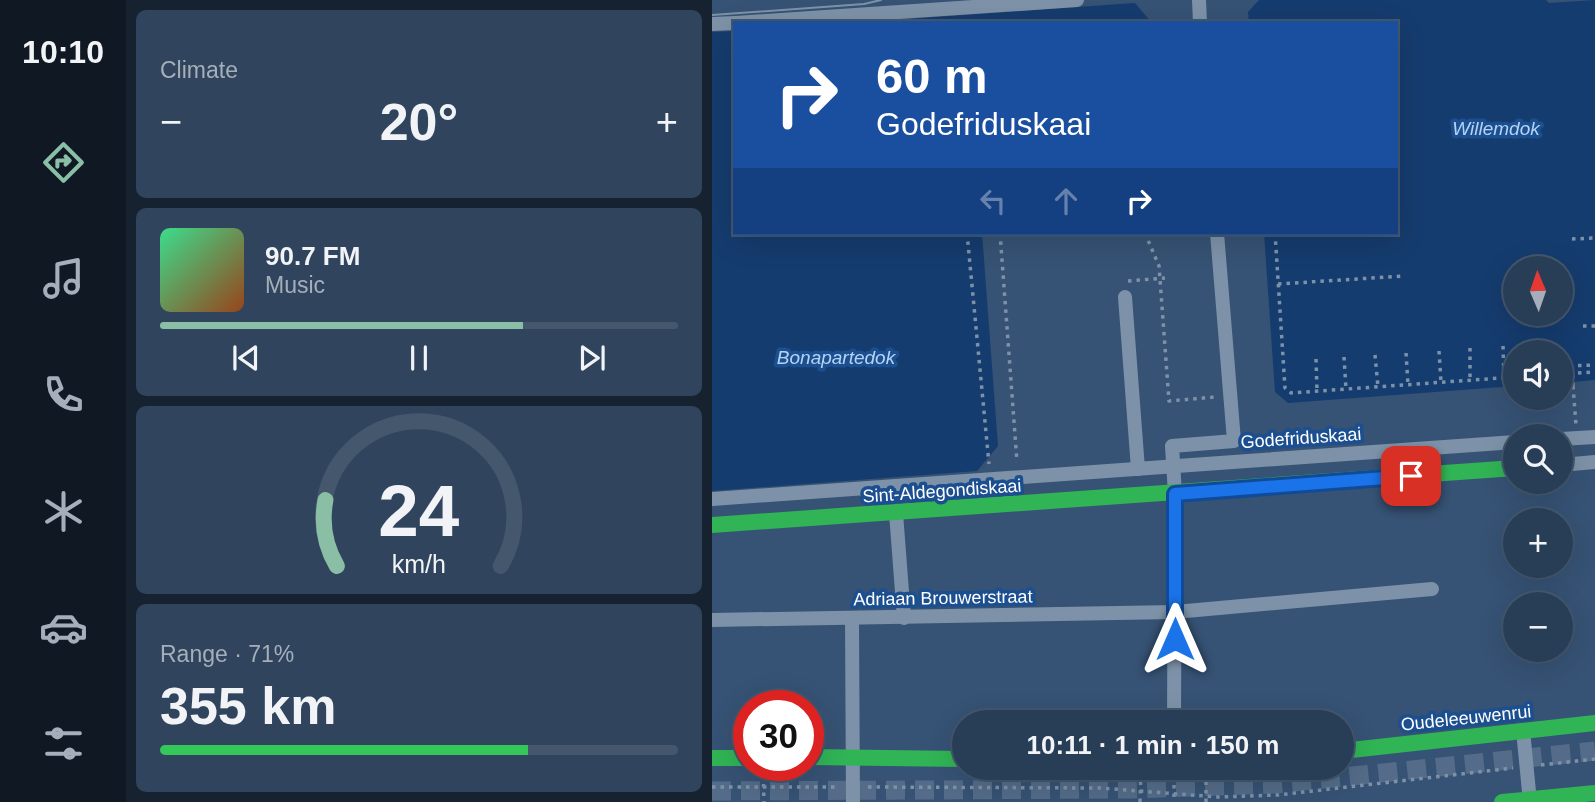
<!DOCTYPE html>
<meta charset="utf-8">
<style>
:root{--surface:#283e57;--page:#30455d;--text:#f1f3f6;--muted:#a5aeba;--line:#44576d;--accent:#8abfa5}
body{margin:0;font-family:Helvetica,sans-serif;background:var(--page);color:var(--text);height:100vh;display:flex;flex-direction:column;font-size:26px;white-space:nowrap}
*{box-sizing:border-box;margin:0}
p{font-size:23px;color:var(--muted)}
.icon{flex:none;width:38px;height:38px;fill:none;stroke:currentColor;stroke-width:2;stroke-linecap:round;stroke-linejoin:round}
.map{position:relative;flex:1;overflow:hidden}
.panel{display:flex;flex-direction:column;gap:10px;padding:10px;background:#162230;width:586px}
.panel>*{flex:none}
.banner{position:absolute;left:21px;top:21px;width:665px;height:214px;border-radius:0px;box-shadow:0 7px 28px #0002,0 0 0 2px var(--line);background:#1a4fa0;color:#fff;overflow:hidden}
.needle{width:46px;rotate:358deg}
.fabs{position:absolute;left:791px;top:256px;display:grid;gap:14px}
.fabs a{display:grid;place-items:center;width:70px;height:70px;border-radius:50%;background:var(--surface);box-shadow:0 7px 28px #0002,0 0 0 2px var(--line);font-size:35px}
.speed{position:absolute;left:21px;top:690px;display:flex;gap:14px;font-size:35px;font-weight:700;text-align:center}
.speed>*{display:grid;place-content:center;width:91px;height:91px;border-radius:50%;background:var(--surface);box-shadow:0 7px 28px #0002,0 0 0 2px var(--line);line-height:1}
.speed .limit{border:10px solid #d22;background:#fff;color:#111}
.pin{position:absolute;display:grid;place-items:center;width:60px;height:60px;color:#fff;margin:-30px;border-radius:14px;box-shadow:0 4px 10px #0006}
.me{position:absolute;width:77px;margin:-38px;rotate:0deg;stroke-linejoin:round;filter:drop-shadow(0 0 5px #0008)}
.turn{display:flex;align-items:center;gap:24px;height:147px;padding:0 28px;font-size:32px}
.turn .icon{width:91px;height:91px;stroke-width:2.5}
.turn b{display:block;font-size:49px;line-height:60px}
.lanes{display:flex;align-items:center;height:66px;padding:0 28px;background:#0003;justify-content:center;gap:35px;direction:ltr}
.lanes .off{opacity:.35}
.big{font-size:52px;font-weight:800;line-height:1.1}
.panel .card{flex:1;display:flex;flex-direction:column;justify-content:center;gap:10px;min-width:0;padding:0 24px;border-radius:10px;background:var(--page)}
.panel .dial{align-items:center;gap:0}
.dial svg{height:182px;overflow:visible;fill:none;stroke:var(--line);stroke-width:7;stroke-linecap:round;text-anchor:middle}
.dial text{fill:var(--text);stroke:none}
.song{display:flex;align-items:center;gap:21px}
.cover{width:84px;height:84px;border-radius:10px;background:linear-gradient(135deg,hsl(150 70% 55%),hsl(20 70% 35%))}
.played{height:7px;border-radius:4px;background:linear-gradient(90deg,var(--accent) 70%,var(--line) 70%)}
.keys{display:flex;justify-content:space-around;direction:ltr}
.heat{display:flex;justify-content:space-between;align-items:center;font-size:38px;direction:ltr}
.charge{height:10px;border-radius:5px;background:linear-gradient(90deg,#34c759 71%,var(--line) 0)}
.trip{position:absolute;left:240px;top:710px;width:402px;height:70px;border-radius:35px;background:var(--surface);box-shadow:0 7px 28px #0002,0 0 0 2px var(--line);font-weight:800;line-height:70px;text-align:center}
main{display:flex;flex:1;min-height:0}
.tab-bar{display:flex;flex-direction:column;width:126px;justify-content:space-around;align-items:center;background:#101923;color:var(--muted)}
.tab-bar .icon{width:49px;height:49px}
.tab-bar .current{color:var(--accent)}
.tab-bar b{font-size:32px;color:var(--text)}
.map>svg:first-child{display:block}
.water{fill:#153c6e;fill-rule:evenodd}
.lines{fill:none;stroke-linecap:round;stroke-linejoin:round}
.secondary-tunnel{stroke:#546c89;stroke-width:19;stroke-dasharray:19 10;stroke-linecap:butt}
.path{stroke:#7d92a8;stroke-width:3.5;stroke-dasharray:3.5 5;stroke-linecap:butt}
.street{stroke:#7d92a8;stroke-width:14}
.fast{stroke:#30b455;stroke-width:16}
.tram{stroke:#7e92a7;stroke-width:2}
.path-bridge{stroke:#7d92a8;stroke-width:3.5;stroke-dasharray:3.5 5;stroke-linecap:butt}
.route-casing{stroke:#114b97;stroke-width:18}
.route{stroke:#1a73e8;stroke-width:12}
.labels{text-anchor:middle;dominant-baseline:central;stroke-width:7;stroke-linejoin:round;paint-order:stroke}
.street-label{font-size:18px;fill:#fff;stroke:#1b4f8f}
.water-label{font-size:19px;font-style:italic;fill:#b5d3f5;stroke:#1b4f8f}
</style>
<main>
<nav class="tab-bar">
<b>10:10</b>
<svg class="icon current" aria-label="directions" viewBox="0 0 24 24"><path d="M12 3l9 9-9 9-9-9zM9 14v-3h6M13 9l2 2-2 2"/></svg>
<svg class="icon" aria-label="music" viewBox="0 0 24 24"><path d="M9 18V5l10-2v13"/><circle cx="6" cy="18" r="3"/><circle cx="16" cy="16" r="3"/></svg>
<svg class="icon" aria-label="phone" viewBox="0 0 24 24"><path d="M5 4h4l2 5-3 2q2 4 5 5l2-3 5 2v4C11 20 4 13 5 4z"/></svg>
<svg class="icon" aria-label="climate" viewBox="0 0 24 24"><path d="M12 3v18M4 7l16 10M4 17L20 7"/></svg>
<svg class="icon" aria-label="car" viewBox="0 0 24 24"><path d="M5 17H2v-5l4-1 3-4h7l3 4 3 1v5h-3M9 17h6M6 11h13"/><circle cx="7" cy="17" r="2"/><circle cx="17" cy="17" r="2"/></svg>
<svg class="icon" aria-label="filters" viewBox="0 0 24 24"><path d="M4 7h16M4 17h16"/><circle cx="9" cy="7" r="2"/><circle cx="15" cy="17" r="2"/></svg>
</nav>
<section class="panel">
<div class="card"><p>Climate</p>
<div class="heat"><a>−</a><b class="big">20°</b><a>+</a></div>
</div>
<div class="card">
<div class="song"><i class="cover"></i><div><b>90.7 FM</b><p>Music</p></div></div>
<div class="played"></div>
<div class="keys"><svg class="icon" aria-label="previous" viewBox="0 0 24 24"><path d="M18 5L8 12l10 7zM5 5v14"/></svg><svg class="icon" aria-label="pause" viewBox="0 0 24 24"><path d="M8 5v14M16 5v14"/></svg><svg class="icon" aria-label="next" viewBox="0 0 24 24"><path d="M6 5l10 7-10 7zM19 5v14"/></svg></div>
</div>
<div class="card dial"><svg viewBox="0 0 100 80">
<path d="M14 69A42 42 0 1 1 86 69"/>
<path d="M14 69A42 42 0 0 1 9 40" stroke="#8abfa5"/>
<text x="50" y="56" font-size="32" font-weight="700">24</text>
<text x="50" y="72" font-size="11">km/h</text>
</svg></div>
<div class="card"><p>Range · 71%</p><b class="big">355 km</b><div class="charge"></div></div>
</section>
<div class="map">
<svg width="883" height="802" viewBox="0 0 883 802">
<rect width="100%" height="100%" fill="#365274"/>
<g class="water">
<path d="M547 0H834L837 3 883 0V380L849 383V352H803V386L576 403 563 392 552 233H684V23H537L536 12ZM803 268H849V313H803Z"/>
<path d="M423 3 440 23H138Z"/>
<path d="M23 31V233H270L286 446 265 471 0 491V32Z"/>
</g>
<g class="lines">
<path class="secondary-tunnel" d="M0 791 419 789 563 784 883 751"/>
<g class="path">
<path d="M684 220H687"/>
<path d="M255 233 277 464"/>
<path d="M288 233 305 462"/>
<path d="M433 233 447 266 457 401 503 397"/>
<path d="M563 233 573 388 579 393 803 377"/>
<path d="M860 239 883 238"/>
<path d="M416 281 453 278"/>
<path d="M566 284 692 276"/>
<path d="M871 326H883"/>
<path d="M791 346 792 378"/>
<path d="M758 348V380"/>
<path d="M727 351 729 382"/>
<path d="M694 353 696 385"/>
<path d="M663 355 666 387"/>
<path d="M632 357 634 389"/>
<path d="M604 359 605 391"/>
<path d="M849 366 883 365"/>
<path d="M849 374 883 372"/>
<path d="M861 386 864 425"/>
<path d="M829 765 883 759"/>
<path d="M51 767 52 802"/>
<path d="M462 768V802"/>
<path d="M0 787H127"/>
<path d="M156 787 388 788 506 797 566 795 801 768"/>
<path d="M428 802 429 768"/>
<path d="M494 802V768"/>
</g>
<g class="street">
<path d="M487 0 488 23"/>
<path d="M24 23 365 0"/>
<path d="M0 24 23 23"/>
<path d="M413 297 426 469"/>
<path d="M849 439 883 437"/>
<path d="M849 465 883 462"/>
<path d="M0 499 803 442"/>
<path d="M184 513 192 618"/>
<path d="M140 619 141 802"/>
<path d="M0 620 463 612 720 589"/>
<path d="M462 723 463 494 460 446 522 441 505 233"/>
<path d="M811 730 818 802"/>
</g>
<g class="fast">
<path d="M0 525 803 468"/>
<path d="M630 751 883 723"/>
<path d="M96 757 252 759"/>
<path d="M0 758H37"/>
<path d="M790 802 883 793"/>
</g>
<path class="tram" d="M0 15 152 4 169 0"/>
<path class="path-bridge" d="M849 369H861V386"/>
</g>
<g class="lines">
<defs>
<path id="route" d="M463 639V494L699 476"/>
</defs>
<use href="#route" class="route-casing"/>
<use href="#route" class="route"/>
</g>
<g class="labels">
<g class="street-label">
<text transform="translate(589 438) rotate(-4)">Godefriduskaai</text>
<text transform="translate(230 491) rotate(-4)">Sint-Aldegondiskaai</text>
<text transform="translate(231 598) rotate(-1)">Adriaan Brouwerstraat</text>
<text transform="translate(754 718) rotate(-6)">Oudeleeuwenrui</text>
</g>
<g class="water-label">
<text x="784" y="128">Willemdok</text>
<text x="124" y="357">Bonapartedok</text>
</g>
</g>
</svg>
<div class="fabs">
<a><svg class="needle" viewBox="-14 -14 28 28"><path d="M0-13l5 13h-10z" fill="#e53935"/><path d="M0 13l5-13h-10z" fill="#a5aeba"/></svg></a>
<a><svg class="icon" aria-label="sound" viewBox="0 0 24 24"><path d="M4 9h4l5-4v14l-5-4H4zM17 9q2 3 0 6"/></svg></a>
<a><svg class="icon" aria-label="search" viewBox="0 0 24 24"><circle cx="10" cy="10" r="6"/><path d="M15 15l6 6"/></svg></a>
<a>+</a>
<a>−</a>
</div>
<div class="speed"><div class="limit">30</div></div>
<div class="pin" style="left:699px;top:476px;background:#d93025"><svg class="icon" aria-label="arrive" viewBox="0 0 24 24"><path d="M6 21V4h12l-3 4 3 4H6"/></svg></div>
<svg class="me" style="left:463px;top:639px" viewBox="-20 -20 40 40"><path d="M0-17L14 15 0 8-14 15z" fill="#1a73e8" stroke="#fff" stroke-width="4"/></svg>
<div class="trip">10:11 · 1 min · 150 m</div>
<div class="banner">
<div class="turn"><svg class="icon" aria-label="right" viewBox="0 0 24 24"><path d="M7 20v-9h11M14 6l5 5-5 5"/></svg><div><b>60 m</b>Godefriduskaai</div></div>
<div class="lanes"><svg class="icon off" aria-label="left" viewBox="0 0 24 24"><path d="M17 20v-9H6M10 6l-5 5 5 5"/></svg><svg class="icon off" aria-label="ahead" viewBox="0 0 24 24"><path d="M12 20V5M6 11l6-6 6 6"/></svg><svg class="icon" aria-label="right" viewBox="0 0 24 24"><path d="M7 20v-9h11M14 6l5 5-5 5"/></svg></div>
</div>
</div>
</main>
